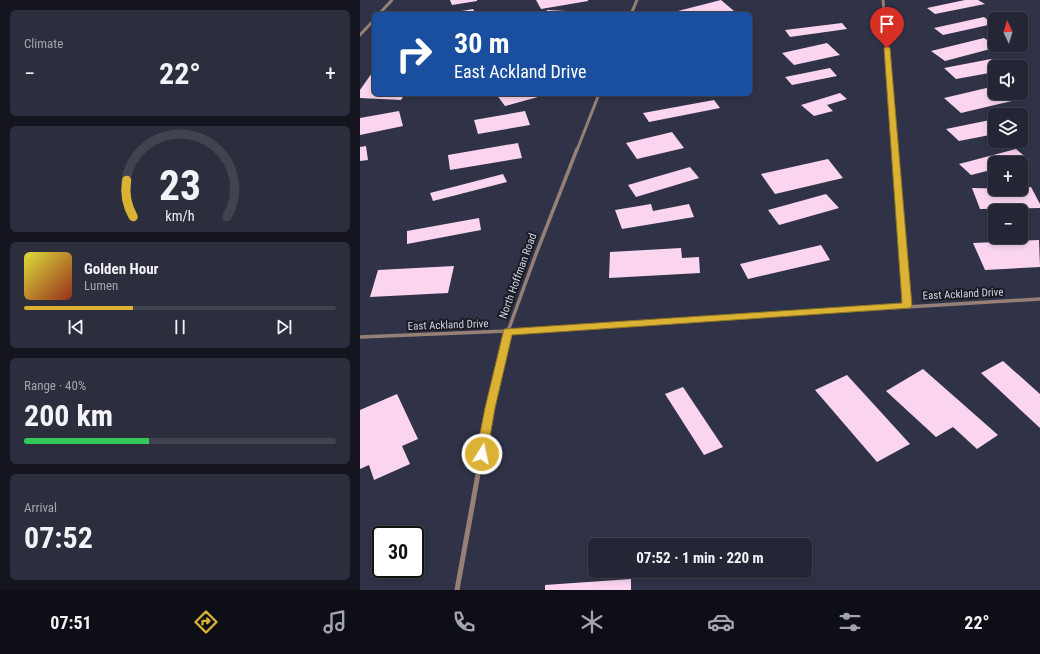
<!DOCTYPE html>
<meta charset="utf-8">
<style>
:root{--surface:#242636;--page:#2c2e3e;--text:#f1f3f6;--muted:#a3a5ad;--line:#414351;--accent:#dbb233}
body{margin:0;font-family:"Roboto Condensed",sans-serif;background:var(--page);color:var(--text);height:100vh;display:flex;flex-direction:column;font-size:15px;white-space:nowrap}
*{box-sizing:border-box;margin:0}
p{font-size:13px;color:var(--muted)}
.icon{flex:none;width:22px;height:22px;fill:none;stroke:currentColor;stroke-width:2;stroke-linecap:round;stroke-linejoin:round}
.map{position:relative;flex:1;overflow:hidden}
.drawer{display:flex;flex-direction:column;gap:10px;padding:10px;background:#14151e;width:360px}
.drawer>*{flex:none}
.banner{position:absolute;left:12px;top:12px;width:380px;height:84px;border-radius:6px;box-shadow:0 2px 6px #0003,0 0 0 1px var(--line);background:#1a4fa0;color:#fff;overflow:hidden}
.needle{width:26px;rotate:356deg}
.fabs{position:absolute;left:628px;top:12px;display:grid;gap:8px}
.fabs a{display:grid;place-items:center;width:40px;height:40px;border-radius:6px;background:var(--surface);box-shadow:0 2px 6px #0003,0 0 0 1px var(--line);font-size:20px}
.speed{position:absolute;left:12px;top:526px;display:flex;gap:8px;font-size:20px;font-weight:700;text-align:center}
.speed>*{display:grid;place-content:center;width:52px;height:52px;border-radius:50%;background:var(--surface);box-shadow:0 2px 6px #0003,0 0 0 1px var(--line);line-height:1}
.speed .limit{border:2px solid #111;border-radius:6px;background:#fff;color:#111}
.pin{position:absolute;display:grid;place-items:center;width:34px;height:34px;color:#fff;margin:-41px -17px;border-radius:50% 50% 50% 0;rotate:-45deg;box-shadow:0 0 4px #0007}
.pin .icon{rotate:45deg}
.me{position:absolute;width:44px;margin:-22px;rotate:10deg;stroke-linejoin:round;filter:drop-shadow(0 0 3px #0008)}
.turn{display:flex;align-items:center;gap:14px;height:84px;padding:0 16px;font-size:18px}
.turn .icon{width:52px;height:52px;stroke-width:2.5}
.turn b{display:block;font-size:28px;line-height:34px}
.big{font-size:30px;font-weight:700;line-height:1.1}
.drawer .widget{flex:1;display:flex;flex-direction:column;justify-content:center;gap:6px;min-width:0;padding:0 14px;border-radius:6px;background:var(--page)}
.drawer .dial{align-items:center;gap:0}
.dial svg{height:104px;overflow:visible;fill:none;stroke:var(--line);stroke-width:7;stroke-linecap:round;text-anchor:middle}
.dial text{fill:var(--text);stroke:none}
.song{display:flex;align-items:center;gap:12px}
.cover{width:48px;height:48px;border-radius:6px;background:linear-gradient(135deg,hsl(60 70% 55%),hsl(10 70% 35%))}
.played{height:4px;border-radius:2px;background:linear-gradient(90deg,var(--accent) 35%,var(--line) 35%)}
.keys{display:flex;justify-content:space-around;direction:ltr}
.heat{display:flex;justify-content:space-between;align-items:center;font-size:22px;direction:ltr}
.charge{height:6px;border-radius:3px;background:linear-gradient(90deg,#34c759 40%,var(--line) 0)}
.trip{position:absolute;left:228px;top:538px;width:224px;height:40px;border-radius:6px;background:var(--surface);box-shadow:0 2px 6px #0003,0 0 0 1px var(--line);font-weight:700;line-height:40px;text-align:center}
.dock{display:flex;height:64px;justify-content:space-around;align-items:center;background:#0e0f16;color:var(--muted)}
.dock .icon{width:28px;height:28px}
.dock .current{color:var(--accent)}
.dock b{font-size:18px;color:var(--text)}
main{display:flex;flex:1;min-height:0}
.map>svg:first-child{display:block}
.building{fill:#fbd5ef}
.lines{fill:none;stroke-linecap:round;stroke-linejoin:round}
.minor-far2{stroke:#968076;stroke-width:3}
.minor-far1{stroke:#968076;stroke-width:3.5}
.minor{stroke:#968076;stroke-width:5}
.route{fill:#dbb233;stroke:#8e7421}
.labels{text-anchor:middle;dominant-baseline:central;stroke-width:4;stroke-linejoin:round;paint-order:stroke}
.street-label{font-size:11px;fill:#d1d3e0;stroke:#1a1c25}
</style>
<main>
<section class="drawer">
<div class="widget"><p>Climate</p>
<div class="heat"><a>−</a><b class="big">22°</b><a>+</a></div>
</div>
<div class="widget dial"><svg viewBox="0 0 100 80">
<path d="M14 69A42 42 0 1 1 86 69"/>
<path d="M14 69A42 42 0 0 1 9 41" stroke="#dbb233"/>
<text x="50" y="56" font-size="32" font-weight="700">23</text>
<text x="50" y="72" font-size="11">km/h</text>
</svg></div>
<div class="widget">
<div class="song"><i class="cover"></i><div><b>Golden Hour</b><p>Lumen</p></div></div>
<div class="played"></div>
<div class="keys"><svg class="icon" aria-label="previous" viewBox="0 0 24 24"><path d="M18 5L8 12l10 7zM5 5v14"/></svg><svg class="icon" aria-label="pause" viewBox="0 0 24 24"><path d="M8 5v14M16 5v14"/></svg><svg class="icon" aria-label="next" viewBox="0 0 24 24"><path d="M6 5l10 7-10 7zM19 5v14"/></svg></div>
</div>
<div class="widget"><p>Range · 40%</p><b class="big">200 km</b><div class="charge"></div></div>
<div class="widget"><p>Arrival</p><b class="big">07:52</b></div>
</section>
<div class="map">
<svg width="680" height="590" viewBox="0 0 680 590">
<rect width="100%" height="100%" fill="#303348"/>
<g class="building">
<path d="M90 0H117V1L92 5Z"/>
<path d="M176 0H228V1L181 9Z"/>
<path d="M361 0 374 11 362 14H322L318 11Z"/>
<path d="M605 0H618L625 4 575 14 567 8Z"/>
<path d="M113 9 116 14H91V13Z"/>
<path d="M187 10 226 12 225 14H185Z"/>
<path d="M624 17 633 24 583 35 574 28Z"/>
<path d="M482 23 487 29 430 37 425 30Z"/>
<path d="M624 38 638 47 585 61 571 51Z"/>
<path d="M467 43 480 55 434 65 422 53Z"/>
<path d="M631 59 641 67H635V72L596 79 584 68Z"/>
<path d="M470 68 477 76 432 85 425 77Z"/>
<path d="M14 70V94H45L41 100 0 98V90Z"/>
<path d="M635 86V93H647L656 100 601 113 584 98Z"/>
<path d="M480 93 487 99 467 105 473 111 454 116 441 105Z"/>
<path d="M136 94H189L145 106Z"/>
<path d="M354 100 360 108 289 122 283 113Z"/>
<path d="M39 111 43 126 0 135V118Z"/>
<path d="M165 111 170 125 118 134 114 120Z"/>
<path d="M635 119V134L599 141 586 129Z"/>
<path d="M312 132 324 148 277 159 266 143Z"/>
<path d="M158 143 162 158 90 170 88 155Z"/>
<path d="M6 146 8 160 0 161V147Z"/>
<path d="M656 149 669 160 657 163H635V169L611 175 599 164Z"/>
<path d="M468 159 483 178 415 194 401 174Z"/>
<path d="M330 167 339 178 276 197 268 185Z"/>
<path d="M143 174 147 182 73 201 70 193Z"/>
<path d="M671 187 680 204V208L620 209 612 188 661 189V188Z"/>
<path d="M466 194 479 208 419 225 408 210Z"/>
<path d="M291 204 293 211 329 204 334 217 262 229 255 210Z"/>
<path d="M119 218 121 230 47 244V231Z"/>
<path d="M679 240 680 267 625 270 613 243Z"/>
<path d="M461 245 470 260 388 279 380 264Z"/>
<path d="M321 248 322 258 339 257 340 273 249 278 250 252Z"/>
<path d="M94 266 88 293 10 297 18 270Z"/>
<path d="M643 361 680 394V428L621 373Z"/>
<path d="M563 369 638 435 617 449 593 427 576 437 526 391Z"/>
<path d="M487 375 550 444 517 462 455 390Z"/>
<path d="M323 387 363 447 344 455 305 394Z"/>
<path d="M37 394 58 439 42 446 50 464 14 480 9 465 0 469V410Z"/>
<path d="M271 579V590H185V585Z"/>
</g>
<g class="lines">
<g class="minor-far2">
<path d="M523 0 535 150"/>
<path d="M19 14 32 0"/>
<path d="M271 14 277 0"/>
<path d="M0 35 14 20"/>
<path d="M217 150 239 94"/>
</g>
<g class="minor-far1">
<path d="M535 149 547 306"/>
<path d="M0 337 148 331 680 299"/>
<path d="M145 343 148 331 176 254 217 149"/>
</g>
<path class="minor" d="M97 590 130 408 145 342"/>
</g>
<path class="route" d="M527 46 530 48 552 306 550 308 152 335 135 408 127 454 125 457 122 458 118 457 116 454 125 408 144 329 542 303 524 48Z"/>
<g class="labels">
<g class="street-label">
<text transform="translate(158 276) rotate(-70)">North Hoffman Road</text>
<text transform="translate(603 294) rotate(-3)">East Ackland Drive</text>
<text transform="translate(88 325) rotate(-2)">East Ackland Drive</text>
</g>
</g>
</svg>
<div class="fabs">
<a><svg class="needle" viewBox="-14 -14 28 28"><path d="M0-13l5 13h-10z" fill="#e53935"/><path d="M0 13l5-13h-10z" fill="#a3a5ad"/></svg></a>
<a><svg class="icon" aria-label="sound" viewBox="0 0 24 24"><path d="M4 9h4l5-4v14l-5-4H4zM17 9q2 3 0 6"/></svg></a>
<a><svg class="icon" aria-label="layers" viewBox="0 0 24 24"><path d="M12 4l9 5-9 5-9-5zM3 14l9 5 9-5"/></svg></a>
<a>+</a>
<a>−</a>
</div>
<div class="speed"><div class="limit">30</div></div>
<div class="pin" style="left:527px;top:48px;background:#d93025"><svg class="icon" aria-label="arrive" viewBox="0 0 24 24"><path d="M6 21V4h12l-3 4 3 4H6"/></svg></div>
<svg class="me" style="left:122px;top:454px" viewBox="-20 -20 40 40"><circle r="17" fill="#dbb233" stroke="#fff" stroke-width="3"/><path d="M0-11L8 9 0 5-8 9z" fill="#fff"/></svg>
<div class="trip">07:52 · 1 min · 220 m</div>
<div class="banner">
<div class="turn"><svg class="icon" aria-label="right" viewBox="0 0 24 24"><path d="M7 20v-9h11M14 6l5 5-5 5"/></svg><div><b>30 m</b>East Ackland Drive</div></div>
</div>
</div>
</main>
<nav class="dock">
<b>07:51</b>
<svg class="icon current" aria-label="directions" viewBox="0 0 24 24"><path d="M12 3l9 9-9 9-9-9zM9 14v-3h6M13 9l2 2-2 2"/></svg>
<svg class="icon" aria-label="music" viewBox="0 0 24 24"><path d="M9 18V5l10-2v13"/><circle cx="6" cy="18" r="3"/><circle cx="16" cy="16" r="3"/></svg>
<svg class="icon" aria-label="phone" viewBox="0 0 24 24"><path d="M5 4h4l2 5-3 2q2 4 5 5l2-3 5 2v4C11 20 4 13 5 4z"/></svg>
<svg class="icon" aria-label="climate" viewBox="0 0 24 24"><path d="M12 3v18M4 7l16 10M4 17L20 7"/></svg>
<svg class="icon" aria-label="car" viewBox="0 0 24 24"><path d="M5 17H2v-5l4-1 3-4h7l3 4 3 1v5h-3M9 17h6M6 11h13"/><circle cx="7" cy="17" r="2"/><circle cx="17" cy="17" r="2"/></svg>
<svg class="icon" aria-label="filters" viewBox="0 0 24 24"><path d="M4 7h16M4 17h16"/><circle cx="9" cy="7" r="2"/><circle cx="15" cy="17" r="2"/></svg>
<b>22°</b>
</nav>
